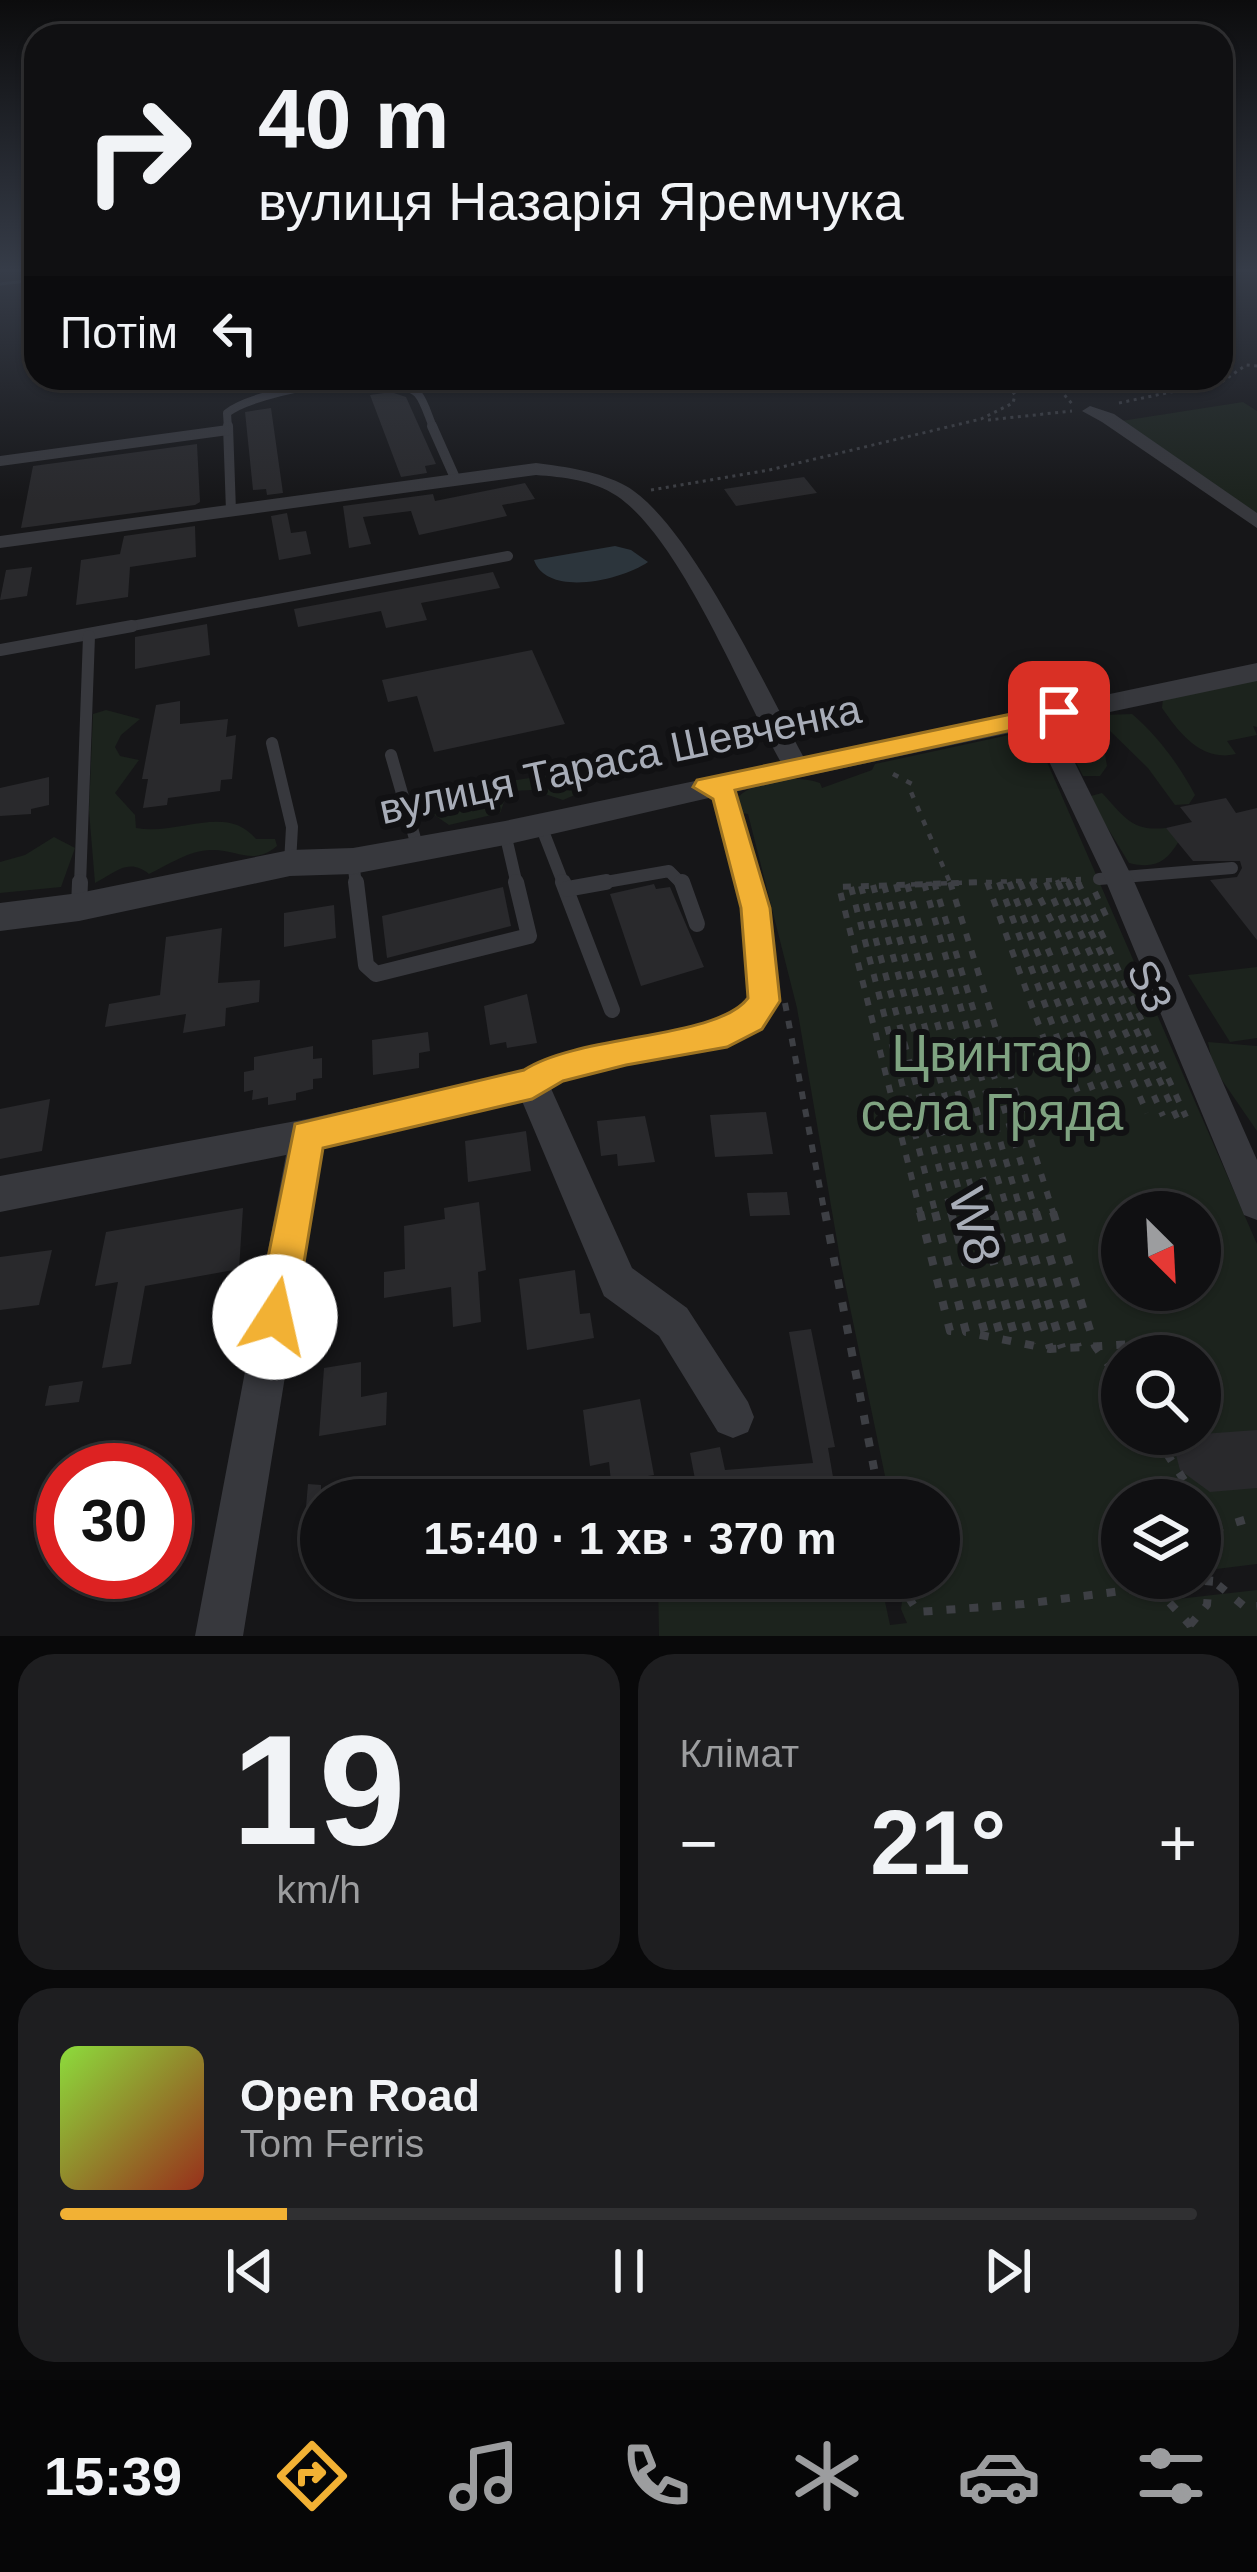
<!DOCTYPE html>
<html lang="uk">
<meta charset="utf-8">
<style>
:root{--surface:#101012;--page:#1e1e20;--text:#f1f3f6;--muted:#9c9d9f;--line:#303032;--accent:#f2b134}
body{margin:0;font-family:Helvetica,sans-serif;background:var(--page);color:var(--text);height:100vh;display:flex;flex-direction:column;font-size:45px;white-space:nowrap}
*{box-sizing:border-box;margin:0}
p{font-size:39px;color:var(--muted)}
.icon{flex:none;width:66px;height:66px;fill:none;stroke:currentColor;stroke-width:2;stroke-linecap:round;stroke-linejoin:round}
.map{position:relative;height:1636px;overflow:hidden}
.drawer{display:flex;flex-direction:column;gap:18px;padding:18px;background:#09090a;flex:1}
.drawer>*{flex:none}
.top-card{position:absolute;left:24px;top:24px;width:1209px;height:366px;border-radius:36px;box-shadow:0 3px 9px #0004,0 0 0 3px var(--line);background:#101012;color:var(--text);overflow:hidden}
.needle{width:78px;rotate:156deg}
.buttons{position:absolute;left:1101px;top:1191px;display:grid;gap:24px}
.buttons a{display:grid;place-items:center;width:120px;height:120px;border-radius:50%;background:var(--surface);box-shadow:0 3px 9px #0004,0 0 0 3px var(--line);font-size:60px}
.speed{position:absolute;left:36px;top:1443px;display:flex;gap:24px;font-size:60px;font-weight:700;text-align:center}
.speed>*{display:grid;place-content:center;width:156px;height:156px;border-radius:50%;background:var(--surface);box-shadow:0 3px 9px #0004,0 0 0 3px var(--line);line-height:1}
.speed .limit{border:18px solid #d22;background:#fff;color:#111}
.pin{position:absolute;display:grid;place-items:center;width:102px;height:102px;color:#fff;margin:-51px;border-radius:24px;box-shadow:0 6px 18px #0006}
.me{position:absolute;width:132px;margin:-66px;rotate:10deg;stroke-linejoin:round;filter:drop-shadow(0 0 9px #0008)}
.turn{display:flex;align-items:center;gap:42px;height:252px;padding:0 36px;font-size:54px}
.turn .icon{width:156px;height:156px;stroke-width:2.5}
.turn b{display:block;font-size:84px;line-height:102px}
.then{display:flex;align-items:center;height:114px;padding:0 36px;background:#0003;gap:24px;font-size:45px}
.big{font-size:90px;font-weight:700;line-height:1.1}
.drawer .widget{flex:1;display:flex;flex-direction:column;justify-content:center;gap:18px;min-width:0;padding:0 42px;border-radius:36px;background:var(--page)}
.drawer .dial{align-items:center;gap:0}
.dial b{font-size:156px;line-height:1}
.song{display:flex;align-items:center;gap:36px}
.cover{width:144px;height:144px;border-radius:18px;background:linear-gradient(135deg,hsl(90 70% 55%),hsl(10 70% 35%))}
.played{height:12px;border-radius:6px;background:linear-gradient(90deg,var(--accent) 20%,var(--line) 20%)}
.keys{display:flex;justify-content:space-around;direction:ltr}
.heat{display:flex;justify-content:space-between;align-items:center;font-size:66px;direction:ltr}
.drawer .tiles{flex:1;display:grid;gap:18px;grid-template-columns:1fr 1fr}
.widget:last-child{grid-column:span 2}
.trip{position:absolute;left:300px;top:1479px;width:660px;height:120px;border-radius:60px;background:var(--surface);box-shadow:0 3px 9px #0004,0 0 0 3px var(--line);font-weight:700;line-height:120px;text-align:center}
.menu{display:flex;height:192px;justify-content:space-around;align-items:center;background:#060607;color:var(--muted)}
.menu .icon{width:84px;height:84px}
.menu .current{color:var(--accent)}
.menu b{font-size:54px;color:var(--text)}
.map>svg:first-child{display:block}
.green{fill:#1c231d;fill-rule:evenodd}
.water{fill:#2c353c}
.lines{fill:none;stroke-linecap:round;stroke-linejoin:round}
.stream{stroke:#2c353c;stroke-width:3}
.building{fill:#29292c}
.path-far3{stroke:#3d3f44;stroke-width:3;stroke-dasharray:3 4.5;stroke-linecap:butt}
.path-far2{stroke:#3d3f44;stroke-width:4.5;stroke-dasharray:6 9;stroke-linecap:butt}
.path-far1{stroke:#3d3f44;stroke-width:6;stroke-dasharray:8 10;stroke-linecap:butt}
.path{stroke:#3d3f44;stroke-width:8;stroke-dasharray:9 14;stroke-linecap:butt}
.service-far3{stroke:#37383d;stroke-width:8}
.service-far2{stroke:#37383d;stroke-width:10}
.service-far1{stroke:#37383d;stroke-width:12}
.service{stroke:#37383d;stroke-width:16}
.minor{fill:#37383d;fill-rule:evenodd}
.tertiary{fill:#37383d;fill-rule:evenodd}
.route{fill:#f2b134;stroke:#9d7322;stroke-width:3}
.labels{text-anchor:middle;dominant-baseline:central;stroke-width:12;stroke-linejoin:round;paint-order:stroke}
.street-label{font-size:42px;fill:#a8adb8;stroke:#111113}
.near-park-label{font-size:51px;fill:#7fa381;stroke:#111113}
.near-street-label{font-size:51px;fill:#a8adb8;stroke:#111113}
</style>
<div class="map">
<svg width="1257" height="1636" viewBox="0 0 1257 1636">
<rect width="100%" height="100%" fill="#161618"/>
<g class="green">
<path d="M1243 402 1257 411V515L1121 421Z"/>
<path d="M1257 678V727L1253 726 1257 735 1227 741 1236 754C1202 762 1180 734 1162 708L1163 698Z"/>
<path d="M106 710 140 719 121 735 115 747 120 756 139 760 115 793 135 815 136 828C180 836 226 803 256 839H275L277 846C253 866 239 850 213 850 191 849 168 865 149 874 128 857 115 873 95 883L89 811 93 714Z"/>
<path d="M1132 714C1158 736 1179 765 1195 795L1189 804 1175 805 1148 768 1106 727 1103 715Z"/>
<path d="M1071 727 1094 733 1093 747 1105 754 1107 766 1100 776H1083L1062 734Z"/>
<path d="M1023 732 1047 762 1257 1244V1564L1200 1571V1500H1122V1578H1179L1182 1584 1160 1601 1257 1590V1636H659L658 1578H880L890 1625 907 1623 901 1609 905 1578H939V1500H890L841 1264 797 1008 748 814 737 812 731 805C749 779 792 774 820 783L822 788 872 770 875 764ZM1122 1212H1200V1290H1122ZM1122 1356H1200V1434H1122Z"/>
<path d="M545 776 578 779 584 791 563 800 533 790 508 791 500 813 449 825 433 814C450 788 514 780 545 776Z"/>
<path d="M1102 793C1124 816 1131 832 1166 828L1179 841C1166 863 1154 869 1129 863L1093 804 1091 796Z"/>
<path d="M54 837 75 848 61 887 0 893V862L25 855Z"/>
<path d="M1257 967V1038L1230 1042 1188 975Z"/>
<path d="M1208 1042 1257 1046V1131L1213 1067Z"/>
</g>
<path class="water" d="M615 546 631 550 648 562C622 580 547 598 534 560Z"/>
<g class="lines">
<path class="stream" d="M0 284 36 280"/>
</g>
<g class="building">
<path d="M391 392 406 397 436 464 425 466 427 473 401 477 370 395Z"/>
<path d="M271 408 283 493 267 495 266 489 253 490 245 412Z"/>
<path d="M197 444 200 502 195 505 21 528 33 466Z"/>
<path d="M804 477 817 493 736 506 724 489Z"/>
<path d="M525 483 535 499 502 505 507 516 419 535 411 511 363 517 371 544 349 548 343 506 433 494 435 501Z"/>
<path d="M287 513 291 533 306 531 311 554 279 560 271 516Z"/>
<path d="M195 526 196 557 130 567 128 597 76 605 81 560 120 554 124 536Z"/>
<path d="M32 567 27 596 0 600 6 570Z"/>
<path d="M493 572 500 588 421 603 427 620 386 628 381 611 298 627 294 609Z"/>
<path d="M207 624 210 655 135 669V637Z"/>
<path d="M532 650 565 724 434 752 417 696 388 702 382 680Z"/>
<path d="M180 701V724L228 719 226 737 236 735 232 779 221 780 220 791 168 798 167 805 143 808 148 779H142L156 705Z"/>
<path d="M49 777V805L31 809V814L0 816V788Z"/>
<path d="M1226 798 1236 813 1257 808V940L1210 880 1237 877 1242 868 1240 861H1193L1166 828 1192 822 1180 807Z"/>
<path d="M654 884 656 889 670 887 704 967 641 986 610 894Z"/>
<path d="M503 887 511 926 387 958 382 916Z"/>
<path d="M334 905 336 938 284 947V913Z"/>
<path d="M222 928 218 983 260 980 259 1002 226 1008 225 1026 183 1033 186 1014 105 1027 109 1004 160 995 166 937Z"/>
<path d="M527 994 537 1043 507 1048 506 1042 490 1045 484 1006Z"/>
<path d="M428 1032 430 1051 419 1053V1068L373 1075 372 1040Z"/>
<path d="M313 1046V1059L322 1058V1078L313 1079V1089L296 1093V1100L268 1105V1097L252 1100 253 1090 244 1092V1072L254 1070V1057Z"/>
<path d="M50 1099 42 1151 0 1159V1109Z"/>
<path d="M766 1112 773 1154 715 1157 710 1115Z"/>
<path d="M645 1116 655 1162 618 1166 617 1154 601 1156 597 1121Z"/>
<path d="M526 1131 531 1171 468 1182 465 1141Z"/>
<path d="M787 1192 790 1215 750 1216 747 1193Z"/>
<path d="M479 1202 486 1270 478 1272 481 1322 453 1327 451 1287 384 1298V1272L405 1269 404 1226 445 1219 444 1208Z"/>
<path d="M243 1208 239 1269 145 1286 131 1364 102 1368 118 1282 95 1286 106 1232Z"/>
<path d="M52 1250 39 1305 0 1310V1257Z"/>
<path d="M575 1270 580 1314 590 1313 594 1338 527 1350 519 1279Z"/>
<path d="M811 1329 835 1447 828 1448 837 1500H699L690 1453 720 1447 725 1470 813 1463 789 1332Z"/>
<path d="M361 1362V1397L387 1392 386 1425 319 1436 324 1368Z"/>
<path d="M83 1381 79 1402 45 1406 49 1386Z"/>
<path d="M640 1399 654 1475 611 1482 609 1462 590 1466 583 1410Z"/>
<path d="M1257 1430V1488L1210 1492 1180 1470 1176 1455 1188 1435Z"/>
<path d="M308 1484 321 1485V1552L302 1554Z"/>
</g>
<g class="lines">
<g class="path-far3">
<path d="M1020 378 1057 389"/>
<path d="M1050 378 1073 405"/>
<path d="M1119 403 1223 381 1246 365 1257 366"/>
<path d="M988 420 1072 411"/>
<path d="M651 490 769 470 981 419 1013 403 1015 395 1004 378"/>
</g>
<g class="path-far2">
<path d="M893 774 912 784 911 792 951 885"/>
<path d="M1067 879 1070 885"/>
<path d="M1077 879 1080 885"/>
<path d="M1057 880 1059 885"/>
<path d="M1031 881 1033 885"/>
<path d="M896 885 1081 879"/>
</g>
<g class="path-far1">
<path d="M934 882 1037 1215"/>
<path d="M950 882 1054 1215"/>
<path d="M987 882 1056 1072"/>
<path d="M999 882 1080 1098"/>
<path d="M1009 882 1096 1098"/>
<path d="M1020 882 1110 1099"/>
<path d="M1032 882 1057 932 1123 1096"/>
<path d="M1046 882 1147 1113"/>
<path d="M1058 882 1163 1116"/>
<path d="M1068 882 1177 1118"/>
<path d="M1078 882 1186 1117"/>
<path d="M924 883 1022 1215"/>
<path d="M896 884 994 1215"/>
<path d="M907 884 1009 1215"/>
<path d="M873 885 966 1215"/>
<path d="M884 885 979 1215"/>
<path d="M861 886 952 1215"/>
<path d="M851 887 936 1215"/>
<path d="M1095 892 1108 920"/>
<path d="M785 1003 825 1215"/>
<path d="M921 1215 839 887 987 882"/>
</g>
<g class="path">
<path d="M825 1212 880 1500"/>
<path d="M920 1212 950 1331 966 1332"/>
<path d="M935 1212 966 1332 1050 1349 1152 1343"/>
<path d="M951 1212 986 1337"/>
<path d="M965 1212 1002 1341"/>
<path d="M979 1212 1017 1344"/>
<path d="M993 1212 1032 1345"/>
<path d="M1008 1212 1050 1348"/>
<path d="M1021 1212 1062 1348"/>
<path d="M1036 1212 1078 1347"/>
<path d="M1053 1212 1095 1346 1122 1383"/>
<path d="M1154 1434 1197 1500"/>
<path d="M1200 1506 1211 1532"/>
<path d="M1203 1550 1215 1529 1257 1516"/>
<path d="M896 1578 918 1612 1024 1604 1211 1579 1245 1607 1257 1606"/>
<path d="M1154 1586 1190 1625 1194 1636"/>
<path d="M1190 1625 1207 1605 1210 1569"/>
</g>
<path class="service-far3" d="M228 429 227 413C255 390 391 366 418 394 425 402 429 419 434 429"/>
<g class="service-far2">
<path d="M228 426 231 511"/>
<path d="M432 426 456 480"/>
<path d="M0 461 228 430"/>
<path d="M116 629 508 556"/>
</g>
<g class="service-far1">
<path d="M0 650 132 626"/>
<path d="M272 743 292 827 290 863"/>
<path d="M391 755 418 849"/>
<path d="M710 788 724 794 750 885"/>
<path d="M541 826 564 885"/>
<path d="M505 833 517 885"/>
<path d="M353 861 356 885"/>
<path d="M1099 879 1232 868"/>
<path d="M80 885 89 636"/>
<path d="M589 885 669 871 683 885"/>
</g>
<g class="service">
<path d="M356 882 366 965 376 974 529 936 516 882"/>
<path d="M563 882 612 1010"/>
<path d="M682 882 697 924"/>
<path d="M567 889 606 882"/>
<path d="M79 907 80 882"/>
<path d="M532 1084 554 1069 727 1033 751 1020 764 1001 750 882"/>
</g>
<g class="minor">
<path d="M1090 406 1114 414 1257 513V528L1102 422 1082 411Z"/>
<path d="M536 463C566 467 599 471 626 486 690 522 771 699 809 767L805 773H787C744 701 683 541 617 496 593 480 563 477 536 475L0 548V536Z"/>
<path d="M1028 711 1058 729 1133 879 1257 1160V1220L1244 1215 1105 879 1036 734 1016 719Z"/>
<path d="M532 1069 544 1073 632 1268 687 1308 748 1402 754 1417 748 1432 733 1438 718 1432 659 1336 604 1296 522 1101 322 1148 243 1636H195L286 1155 0 1212V1176L307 1119Z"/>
</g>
<path class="tertiary" d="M1257 663V681L796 778 505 845 353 874 290 876 79 921 0 931V903L79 893 290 850 353 848 505 821Z"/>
</g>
<linearGradient id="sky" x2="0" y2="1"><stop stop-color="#0c0c0d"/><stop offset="0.54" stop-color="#363c48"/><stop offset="1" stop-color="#363c48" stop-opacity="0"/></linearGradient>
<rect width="1257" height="501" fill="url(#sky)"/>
<path class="route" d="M1059 704 1068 707 1072 712 1068 718 735 790 770 908 780 1001 762 1029 727 1047 626 1065 563 1081 532 1099 323 1148 295 1317 289 1331 275 1337 261 1331 256 1317 295 1124 524 1070C579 1034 718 1039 748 998L741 908 713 799 693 787 697 780Z"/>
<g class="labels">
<g class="street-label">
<text transform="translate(620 759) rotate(-12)">вулиця Тараса Шевченка</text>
<text transform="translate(1150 986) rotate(65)">S3</text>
</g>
<g class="near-park-label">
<text x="992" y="1053">Цвинтар<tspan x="992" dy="59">села Гряда</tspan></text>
</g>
<g class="near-street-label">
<text transform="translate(975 1226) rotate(75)">W8</text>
</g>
</g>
</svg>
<div class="buttons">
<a><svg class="needle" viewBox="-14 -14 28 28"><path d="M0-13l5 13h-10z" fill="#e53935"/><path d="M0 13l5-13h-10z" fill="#9c9d9f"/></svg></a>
<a><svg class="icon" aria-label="search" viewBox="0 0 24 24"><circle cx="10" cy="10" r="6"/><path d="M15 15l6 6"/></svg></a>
<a><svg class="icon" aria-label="layers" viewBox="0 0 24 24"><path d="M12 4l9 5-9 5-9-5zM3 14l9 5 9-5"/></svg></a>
</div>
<div class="speed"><div class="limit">30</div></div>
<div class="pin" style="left:1059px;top:712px;background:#d93025"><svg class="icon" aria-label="arrive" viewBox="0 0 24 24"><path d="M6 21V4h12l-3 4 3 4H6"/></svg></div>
<svg class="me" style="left:275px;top:1317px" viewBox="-20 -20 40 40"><circle r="19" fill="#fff"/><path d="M0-13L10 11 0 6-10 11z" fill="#f2b134"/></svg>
<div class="trip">15:40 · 1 хв · 370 m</div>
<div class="top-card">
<div class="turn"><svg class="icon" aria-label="right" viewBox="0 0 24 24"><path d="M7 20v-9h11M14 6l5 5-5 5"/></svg><div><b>40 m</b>вулиця Назарія Яремчука</div></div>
<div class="then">Потім<svg class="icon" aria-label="left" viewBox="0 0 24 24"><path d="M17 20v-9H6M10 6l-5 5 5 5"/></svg></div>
</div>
</div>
<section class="drawer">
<div class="tiles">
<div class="widget dial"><b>19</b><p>km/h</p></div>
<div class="widget"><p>Клімат</p>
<div class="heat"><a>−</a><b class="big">21°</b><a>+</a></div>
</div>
<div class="widget">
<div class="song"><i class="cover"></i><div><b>Open Road</b><p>Tom Ferris</p></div></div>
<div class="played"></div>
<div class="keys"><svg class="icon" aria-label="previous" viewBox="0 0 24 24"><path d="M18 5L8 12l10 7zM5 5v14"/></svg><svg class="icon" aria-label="pause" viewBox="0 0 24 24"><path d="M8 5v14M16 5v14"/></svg><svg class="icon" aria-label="next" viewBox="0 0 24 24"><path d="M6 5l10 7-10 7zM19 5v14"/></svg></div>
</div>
</div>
</section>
<nav class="menu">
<b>15:39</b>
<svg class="icon current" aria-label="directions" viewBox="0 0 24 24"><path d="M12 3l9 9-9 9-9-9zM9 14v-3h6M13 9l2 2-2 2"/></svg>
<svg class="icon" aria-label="music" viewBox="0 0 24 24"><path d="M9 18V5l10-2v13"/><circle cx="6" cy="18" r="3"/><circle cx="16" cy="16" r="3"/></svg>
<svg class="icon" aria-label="phone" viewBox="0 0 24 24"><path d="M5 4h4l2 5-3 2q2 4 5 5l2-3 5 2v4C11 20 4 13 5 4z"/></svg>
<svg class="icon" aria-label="climate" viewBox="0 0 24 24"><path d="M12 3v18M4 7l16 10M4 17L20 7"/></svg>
<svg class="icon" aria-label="car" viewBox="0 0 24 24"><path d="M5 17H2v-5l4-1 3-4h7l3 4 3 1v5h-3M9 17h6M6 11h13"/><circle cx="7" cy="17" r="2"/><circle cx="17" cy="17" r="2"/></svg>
<svg class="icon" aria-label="filters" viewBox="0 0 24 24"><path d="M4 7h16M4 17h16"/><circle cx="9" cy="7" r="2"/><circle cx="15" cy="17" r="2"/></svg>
</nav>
